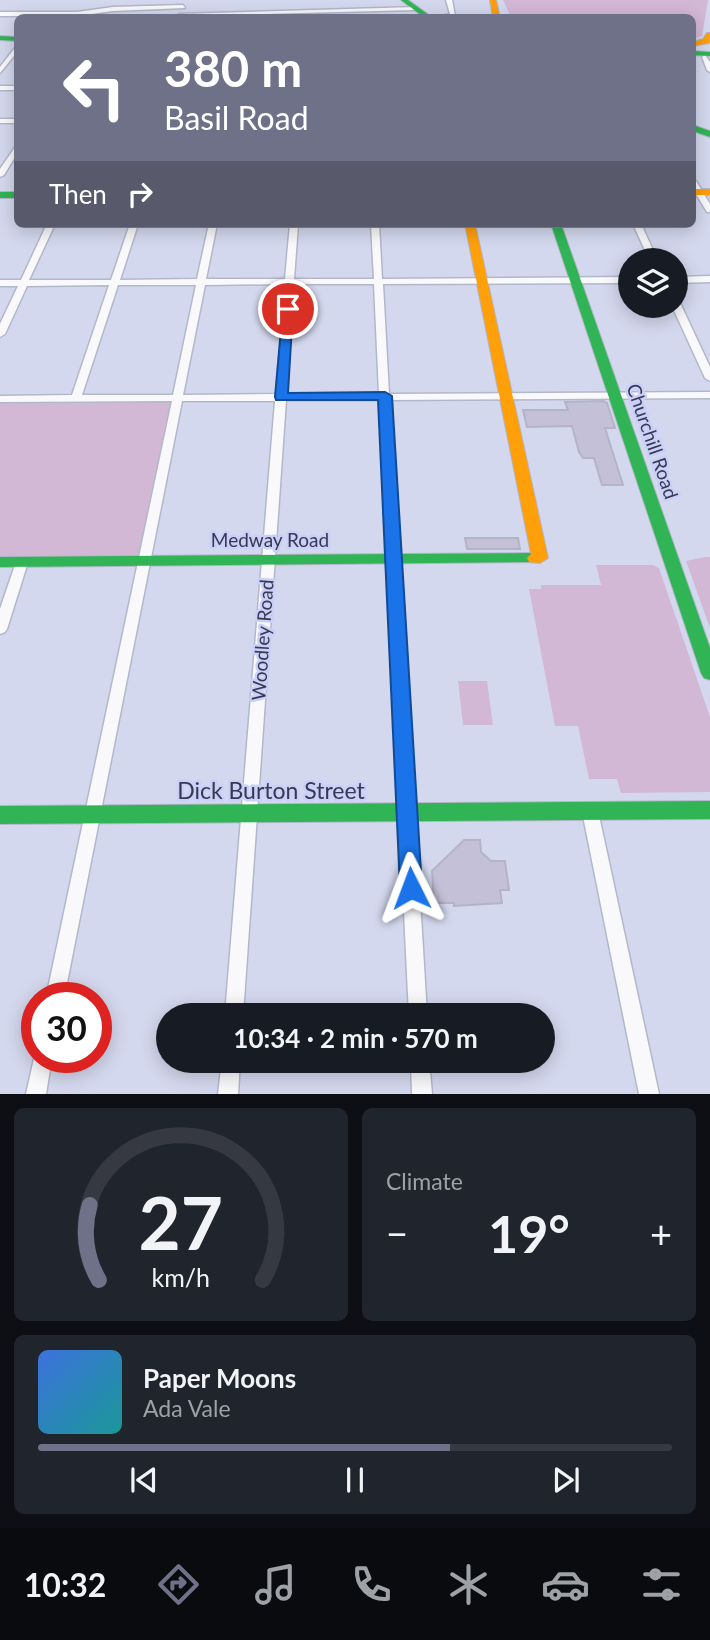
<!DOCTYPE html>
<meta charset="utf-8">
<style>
:root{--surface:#171b24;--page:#20242c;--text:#f1f3f6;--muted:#9ea1a6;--line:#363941;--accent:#6e7187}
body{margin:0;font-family:Lato,sans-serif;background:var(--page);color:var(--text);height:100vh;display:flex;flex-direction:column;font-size:26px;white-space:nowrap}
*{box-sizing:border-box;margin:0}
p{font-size:23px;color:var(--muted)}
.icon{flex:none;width:38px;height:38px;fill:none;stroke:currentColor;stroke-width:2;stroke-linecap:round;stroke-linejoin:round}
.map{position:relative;height:1094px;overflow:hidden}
.details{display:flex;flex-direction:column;gap:14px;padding:14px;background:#0d0f14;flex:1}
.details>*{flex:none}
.top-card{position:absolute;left:14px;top:14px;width:682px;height:214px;border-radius:10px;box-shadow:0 4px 18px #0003;background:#6e7187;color:#fff;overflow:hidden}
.controls{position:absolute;left:618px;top:248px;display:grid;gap:14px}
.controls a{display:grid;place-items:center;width:70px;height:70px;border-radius:50%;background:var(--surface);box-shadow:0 4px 18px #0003;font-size:35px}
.speed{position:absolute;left:21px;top:982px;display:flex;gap:14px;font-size:35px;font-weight:700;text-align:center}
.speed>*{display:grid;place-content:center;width:91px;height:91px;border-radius:50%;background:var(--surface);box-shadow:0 4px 18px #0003;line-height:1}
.speed .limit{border:10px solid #d22;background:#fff;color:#111}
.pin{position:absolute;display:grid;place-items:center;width:60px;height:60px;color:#fff;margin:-30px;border:4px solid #fff;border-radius:50%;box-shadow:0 2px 7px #0007}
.me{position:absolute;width:77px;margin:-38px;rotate:357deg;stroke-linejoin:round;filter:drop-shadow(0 0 5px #0008)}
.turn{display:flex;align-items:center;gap:24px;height:147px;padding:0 35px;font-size:32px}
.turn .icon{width:91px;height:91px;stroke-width:2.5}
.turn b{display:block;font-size:49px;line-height:60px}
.then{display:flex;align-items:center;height:66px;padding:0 35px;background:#0003;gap:14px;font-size:26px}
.big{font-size:52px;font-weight:700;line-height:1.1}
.details .widget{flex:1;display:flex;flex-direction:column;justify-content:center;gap:10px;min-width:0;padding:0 24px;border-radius:10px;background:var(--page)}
.details .dial{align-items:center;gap:0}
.dial svg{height:182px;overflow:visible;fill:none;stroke:var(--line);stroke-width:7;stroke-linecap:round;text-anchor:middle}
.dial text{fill:var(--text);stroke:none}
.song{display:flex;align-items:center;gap:21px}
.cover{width:84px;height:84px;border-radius:10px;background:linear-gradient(135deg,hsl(220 70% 55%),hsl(180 70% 35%))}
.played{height:7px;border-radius:4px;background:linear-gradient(90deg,var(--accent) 65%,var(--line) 65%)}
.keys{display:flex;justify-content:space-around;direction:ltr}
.heat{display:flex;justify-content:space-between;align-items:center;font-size:38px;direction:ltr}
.details .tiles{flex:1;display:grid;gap:14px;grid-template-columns:1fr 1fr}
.widget:last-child{grid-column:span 2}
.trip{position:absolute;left:156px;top:1003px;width:399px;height:70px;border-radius:35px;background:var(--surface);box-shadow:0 4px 18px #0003;font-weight:700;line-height:70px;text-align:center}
.tabs{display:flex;height:112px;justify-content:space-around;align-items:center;background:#090b0e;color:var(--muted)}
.tabs .icon{width:49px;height:49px}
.tabs .current{color:var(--accent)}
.tabs b{font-size:32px;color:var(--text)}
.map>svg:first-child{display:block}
.green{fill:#d3b8d5}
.building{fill:#c3c0d7;stroke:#b5b4c6;stroke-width:2}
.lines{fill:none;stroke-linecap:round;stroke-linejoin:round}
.street-casing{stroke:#b3b7ca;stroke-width:3}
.fast-casing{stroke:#b3b7ca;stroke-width:2}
.slow-casing{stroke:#b3b7ca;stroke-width:2}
.street{fill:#f9f9fc;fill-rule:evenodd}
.fast{fill:#30b455;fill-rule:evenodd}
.slow{fill:#ff9f0a;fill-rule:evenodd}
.route{fill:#1a73e8;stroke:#114b97;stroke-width:2}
.labels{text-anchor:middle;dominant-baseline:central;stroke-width:5;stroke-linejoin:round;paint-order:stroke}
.street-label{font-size:19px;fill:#373a4f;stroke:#cad0f9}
.near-street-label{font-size:23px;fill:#373a4f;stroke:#cad0f9}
</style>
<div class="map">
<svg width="710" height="1094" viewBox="0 0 710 1094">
<rect width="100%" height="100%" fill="#d4d8ee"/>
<g class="green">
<path d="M503 0H708L702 36 693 39V18L511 17Z"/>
<path d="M0 401H167L171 403 138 559 0 560Z"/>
<path d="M705 557H710V628L686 561Z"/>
<path d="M596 565H653L659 568 710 717V792L621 793 617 779H589L578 726H555L529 589H541V585H601Z"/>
<path d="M487 681 493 725H463L458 681Z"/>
</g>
<g class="building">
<path d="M603 401 607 403 615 428H605L623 485H602L594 458H583L579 452 572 426 527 427 523 410H568L565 402Z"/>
<path d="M465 538H518L520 549H467Z"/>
<path d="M464 840H480L481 852 491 861H505L509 890H500L502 903 454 906V903H434L432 871Z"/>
</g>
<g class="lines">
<defs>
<g id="street">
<path d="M446 0H452L455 16 432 18 450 14Z"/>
<path d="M183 5 185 8 113 11 77 16H0V12H77L113 7Z"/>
<path d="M417 7 415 10 182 16 179 14Z"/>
<path d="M18 44V51L0 73V67Z"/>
<path d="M705 55 710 62V72L707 70 702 57Z"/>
<rect x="0" y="86" width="18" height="4"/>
<rect x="0" y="119" width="18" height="4"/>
<path d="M18 143V152L4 175 0 177V169Z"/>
<path d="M693 181H696L710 204V212H707L693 189Z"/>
<path d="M47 224H55L29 280H111L130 224H138L120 280 197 279 209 224H217L206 279H285L290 224H298L294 279H374L371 224H379L382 279 630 277V283L383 284 389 394 710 392V398L390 400 427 1015H409L379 400H286L243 1015H225L275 401H182L64 998H46L172 401 0 402V396L72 395 109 285 27 286 5 334 0 337V324L18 286H0V280H21ZM285 284 276 394 183 395 205 285ZM294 284H374L379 394H286ZM118 285H196L173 395H82Z"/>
<path d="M633 224H641L658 261H650Z"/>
<path d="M710 276V282L676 283V277Z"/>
<path d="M676 302 681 305 710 367V381L705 378 672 306H676Z"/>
<path d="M22 558 28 562 7 629 5 632 0 634V609L16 562Z"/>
<path d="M590 804 596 806 598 811 659 1094H639L582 811 584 806Z"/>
<path d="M36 1050 37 1057H52L46 1094H26Z"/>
<path d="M222 1060H240L238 1094H218Z"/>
<path d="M411 1060H429L432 1094H412Z"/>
</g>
<g id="fast">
<path d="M401 0H408L433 18H425Z"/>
<path d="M0 36 18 37V41L0 40Z"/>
<path d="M693 51 710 52V56L693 55Z"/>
<path d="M693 125 710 131V137L693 131Z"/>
<rect x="0" y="192" width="18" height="6"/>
<path d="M551 224H561L710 648V680L704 678 701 673Z"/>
<path d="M535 553 541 554 543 558 541 562 0 567V557Z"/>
<path d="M710 801V819L0 824V806Z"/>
</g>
<g id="slow">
<path d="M490 0H496L500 18H493Z"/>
<path d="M707 33H710L709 43 693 46V42L703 39Z"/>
<rect x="693" y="189" width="17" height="6"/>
<path d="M465 224H475L548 558 540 563 529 562 527 558 531 554Z"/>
</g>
</defs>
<use href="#street" class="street-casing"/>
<use href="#fast" class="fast-casing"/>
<use href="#slow" class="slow-casing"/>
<use href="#street" class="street"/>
<use href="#fast" class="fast"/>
<use href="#slow" class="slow"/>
</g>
<path class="route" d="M283 307 293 309 288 393 385 392 392 396 422 888 418 895 411 898 403 895 400 888 378 400H276L275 397Z"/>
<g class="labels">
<g class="street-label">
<text transform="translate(653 441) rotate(71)">Churchill Road</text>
<text x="270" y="539">Medway Road</text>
<text transform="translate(262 640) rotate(-86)">Woodley Road</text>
</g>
<g class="near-street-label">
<text x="271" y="790">Dick Burton Street</text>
</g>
</g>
</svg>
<div class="controls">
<a><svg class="icon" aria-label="layers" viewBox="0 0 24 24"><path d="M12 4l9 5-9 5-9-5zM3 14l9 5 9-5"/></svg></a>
</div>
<div class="speed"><div class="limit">30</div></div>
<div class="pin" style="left:288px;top:309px;background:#d93025"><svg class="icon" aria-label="arrive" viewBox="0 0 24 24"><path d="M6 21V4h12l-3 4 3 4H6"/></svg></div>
<svg class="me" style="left:411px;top:888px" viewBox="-20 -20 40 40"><path d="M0-17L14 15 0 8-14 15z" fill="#1a73e8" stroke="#fff" stroke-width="4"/></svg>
<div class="trip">10:34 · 2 min · 570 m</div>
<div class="top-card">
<div class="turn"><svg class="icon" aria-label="left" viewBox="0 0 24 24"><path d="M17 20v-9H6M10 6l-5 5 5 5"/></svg><div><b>380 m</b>Basil Road</div></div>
<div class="then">Then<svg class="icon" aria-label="right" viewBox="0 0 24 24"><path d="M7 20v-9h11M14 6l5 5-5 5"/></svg></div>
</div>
</div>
<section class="details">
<div class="tiles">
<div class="widget dial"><svg viewBox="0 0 100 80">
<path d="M14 69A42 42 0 1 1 86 69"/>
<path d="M14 69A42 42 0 0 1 10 36" stroke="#6e7187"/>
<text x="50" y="56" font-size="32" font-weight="700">27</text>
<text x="50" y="72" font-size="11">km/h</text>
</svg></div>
<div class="widget"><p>Climate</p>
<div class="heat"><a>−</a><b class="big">19°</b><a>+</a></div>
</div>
<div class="widget">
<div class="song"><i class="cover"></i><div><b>Paper Moons</b><p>Ada Vale</p></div></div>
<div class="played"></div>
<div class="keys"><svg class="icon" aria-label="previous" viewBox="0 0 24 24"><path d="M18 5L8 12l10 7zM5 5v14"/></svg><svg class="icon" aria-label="pause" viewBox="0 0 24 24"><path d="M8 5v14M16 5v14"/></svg><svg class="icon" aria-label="next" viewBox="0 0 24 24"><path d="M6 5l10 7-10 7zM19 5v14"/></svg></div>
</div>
</div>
</section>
<nav class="tabs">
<b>10:32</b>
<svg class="icon current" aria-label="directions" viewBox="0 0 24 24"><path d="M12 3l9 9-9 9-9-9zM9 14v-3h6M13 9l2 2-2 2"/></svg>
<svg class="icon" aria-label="music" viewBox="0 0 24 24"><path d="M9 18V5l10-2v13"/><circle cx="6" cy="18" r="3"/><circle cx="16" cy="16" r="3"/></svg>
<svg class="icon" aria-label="phone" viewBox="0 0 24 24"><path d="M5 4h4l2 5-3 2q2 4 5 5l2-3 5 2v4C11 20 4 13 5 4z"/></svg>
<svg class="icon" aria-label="climate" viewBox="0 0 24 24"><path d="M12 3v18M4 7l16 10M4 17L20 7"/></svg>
<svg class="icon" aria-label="car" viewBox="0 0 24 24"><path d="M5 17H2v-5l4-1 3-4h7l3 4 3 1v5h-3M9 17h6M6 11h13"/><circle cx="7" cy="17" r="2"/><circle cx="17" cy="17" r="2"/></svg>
<svg class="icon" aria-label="filters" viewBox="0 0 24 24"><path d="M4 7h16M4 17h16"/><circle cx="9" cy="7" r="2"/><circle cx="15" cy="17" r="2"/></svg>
</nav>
